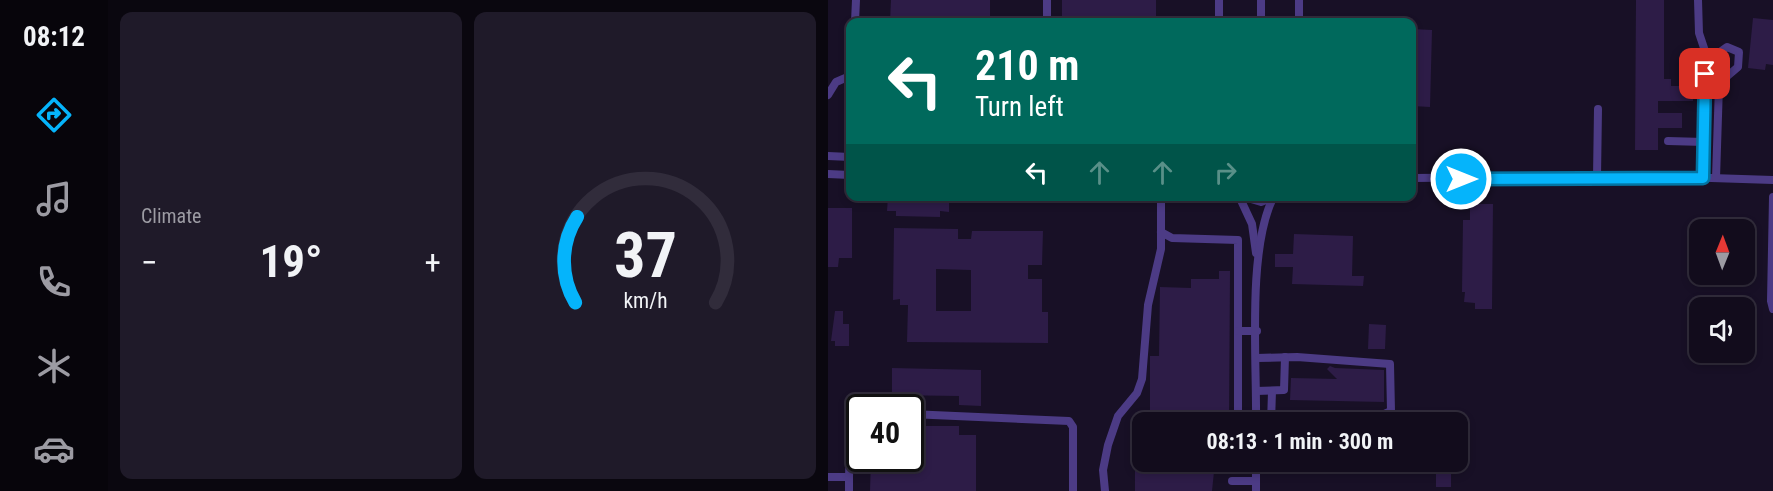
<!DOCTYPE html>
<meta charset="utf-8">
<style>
:root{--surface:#120c1c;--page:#1f1a29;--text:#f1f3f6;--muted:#9c9ba3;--line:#312c3b;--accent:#05b4fb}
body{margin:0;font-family:"Roboto Condensed",sans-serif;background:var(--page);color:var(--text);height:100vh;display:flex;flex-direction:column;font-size:22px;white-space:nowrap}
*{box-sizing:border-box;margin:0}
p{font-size:20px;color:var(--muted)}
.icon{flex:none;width:33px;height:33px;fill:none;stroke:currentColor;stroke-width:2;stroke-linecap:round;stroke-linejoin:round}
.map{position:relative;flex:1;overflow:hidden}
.drawer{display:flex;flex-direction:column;gap:12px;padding:12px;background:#0a070f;width:720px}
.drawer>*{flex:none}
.hud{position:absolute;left:18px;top:18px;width:570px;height:183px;border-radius:12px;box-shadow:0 3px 9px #0003,0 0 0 2px var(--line);background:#00695c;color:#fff;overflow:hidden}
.needle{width:39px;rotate:1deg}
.buttons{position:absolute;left:861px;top:219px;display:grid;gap:12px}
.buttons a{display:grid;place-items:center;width:66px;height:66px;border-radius:12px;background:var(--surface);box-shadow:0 3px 9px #0003,0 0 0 2px var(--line);font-size:30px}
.speed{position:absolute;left:18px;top:394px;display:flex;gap:12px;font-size:30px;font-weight:700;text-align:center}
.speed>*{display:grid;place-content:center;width:78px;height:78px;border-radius:50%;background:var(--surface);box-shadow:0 3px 9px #0003,0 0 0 2px var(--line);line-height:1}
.speed .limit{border:3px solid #111;border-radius:9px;background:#fff;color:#111}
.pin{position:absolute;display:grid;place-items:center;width:51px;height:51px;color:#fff;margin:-26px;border-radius:12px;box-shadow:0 3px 9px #0006}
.me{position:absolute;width:66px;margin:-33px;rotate:90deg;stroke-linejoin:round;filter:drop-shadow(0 0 4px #0008)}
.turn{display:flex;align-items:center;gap:21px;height:126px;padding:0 30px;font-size:27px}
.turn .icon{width:78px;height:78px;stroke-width:2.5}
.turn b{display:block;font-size:42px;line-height:51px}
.lanes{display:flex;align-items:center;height:57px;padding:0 30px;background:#0003;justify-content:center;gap:30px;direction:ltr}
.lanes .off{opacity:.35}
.big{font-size:45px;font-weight:700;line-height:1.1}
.drawer .card{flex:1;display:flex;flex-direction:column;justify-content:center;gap:9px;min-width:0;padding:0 21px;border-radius:12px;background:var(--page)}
.drawer .dial{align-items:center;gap:0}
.dial svg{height:156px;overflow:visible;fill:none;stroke:var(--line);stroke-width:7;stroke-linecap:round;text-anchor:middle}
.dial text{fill:var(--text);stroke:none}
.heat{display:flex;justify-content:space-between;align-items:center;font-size:33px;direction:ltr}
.drawer .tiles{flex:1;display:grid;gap:12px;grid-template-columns:repeat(2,1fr)}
.trip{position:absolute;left:304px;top:412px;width:336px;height:60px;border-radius:12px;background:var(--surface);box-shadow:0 3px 9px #0003,0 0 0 2px var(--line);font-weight:700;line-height:60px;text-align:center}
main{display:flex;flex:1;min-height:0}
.tabs{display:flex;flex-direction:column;width:108px;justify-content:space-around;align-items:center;background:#07050b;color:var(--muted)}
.tabs .icon{width:42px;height:42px}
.tabs .current{color:var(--accent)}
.tabs b{font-size:27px;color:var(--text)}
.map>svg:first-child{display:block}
.building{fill:#2d1c47;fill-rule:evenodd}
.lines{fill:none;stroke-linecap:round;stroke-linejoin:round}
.minor{stroke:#4c3b85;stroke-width:8}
.route-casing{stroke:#0375a3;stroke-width:15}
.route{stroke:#05b4fb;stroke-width:10}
</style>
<main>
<nav class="tabs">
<b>08:12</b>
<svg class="icon current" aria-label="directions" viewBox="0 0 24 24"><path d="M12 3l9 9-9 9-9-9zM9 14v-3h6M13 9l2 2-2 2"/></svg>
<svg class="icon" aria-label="music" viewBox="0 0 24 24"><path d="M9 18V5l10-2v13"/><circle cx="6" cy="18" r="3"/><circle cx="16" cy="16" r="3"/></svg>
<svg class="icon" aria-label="phone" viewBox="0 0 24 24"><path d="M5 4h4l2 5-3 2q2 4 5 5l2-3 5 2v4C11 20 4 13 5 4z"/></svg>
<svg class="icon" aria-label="climate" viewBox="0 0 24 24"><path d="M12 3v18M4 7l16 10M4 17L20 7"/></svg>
<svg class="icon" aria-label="car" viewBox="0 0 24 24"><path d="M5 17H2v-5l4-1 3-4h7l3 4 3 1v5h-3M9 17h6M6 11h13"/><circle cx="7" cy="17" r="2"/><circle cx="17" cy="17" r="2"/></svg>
</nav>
<section class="drawer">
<div class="tiles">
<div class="card"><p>Climate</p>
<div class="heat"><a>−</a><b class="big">19°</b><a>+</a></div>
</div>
<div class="card dial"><svg viewBox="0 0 100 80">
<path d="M14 69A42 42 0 1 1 86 69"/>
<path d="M14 69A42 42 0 0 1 15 25" stroke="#05b4fb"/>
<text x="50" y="56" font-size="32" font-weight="700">37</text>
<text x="50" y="72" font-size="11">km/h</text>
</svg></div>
</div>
</section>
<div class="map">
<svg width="945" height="491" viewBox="0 0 945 491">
<rect width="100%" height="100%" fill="#181026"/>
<g class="building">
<path d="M63 0H162V22H62Z"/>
<rect x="234" y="0" width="94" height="22"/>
<path d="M808 0H836V79H843V86H865V101H830V113H854V128H830V150H807Z"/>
<path d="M925 18 945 20V65L938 64 937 70 920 68Z"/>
<path d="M584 29 604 30 602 107 584 106Z"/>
<path d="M60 196H121V212L112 211V217L68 216V211H59Z"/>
<path d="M642 204H665L664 309H647V303L636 302 637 292H634L635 220H642Z"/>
<path d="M0 208H24V258H11L10 267H0Z"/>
<path d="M66 228 130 229V239H143L144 231H215L214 265H200V279H214V312H220V343L79 342 80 305H72V299L65 300ZM108 269 143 270V311H108Z"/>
<path d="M466 234 525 236 524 276H536L535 286 464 284 465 267H447V254H465Z"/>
<path d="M391 271H402L401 423H322V356H331L332 287 363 288V279H391Z"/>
<path d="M7 311H15V324H21V346H7V341H3Z"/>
<path d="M541 324 558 325 557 349H540Z"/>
<path d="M502 366 507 368 556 370V402L462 400 463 378 509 379 499 369Z"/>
<path d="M64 368 153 370V406L131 405V396L64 395Z"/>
<path d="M82 426H131V435H148V491H42L43 459H82Z"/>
<path d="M321 462H387L384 491H307V465H321Z"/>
<path d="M601 462H623V487H608V472H601Z"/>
</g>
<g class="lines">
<g class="minor">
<path d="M391 0V22"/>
<path d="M870 0 871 33 877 51 875 178"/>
<path d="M27 22 28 0"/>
<path d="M219 22V0"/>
<path d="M433 22V0"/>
<path d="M471 22V0"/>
<path d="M0 95 8 82 22 76"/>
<path d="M840 141 876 142"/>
<path d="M0 156 22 157"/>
<path d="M0 174 22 175"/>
<path d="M769 177 770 109"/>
<path d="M584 178 822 176 945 180"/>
<path d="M888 178 892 54V52L899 47 911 52 910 67 890 84"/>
<path d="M411 196 424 224 428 253"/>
<path d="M413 196 433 202 446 197"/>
<path d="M945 197 943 301 945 309"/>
<path d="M333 232 344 238 410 240V423"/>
<path d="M410 331H429"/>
<path d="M429 358 469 357 562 364 563 411 537 423"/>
<path d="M428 391 456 390 457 357"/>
<path d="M82 414 241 421 245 427V491"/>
<path d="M428 423C429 362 419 251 445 198"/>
<path d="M443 423 444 391"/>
<path d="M0 477H21L23 417 32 411"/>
<path d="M404 481H428"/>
<path d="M21 491V477"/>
<path d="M277 491 275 470 280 445 290 416 309 393 314 379 320 305 333 249V196"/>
<path d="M428 491V462"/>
</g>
</g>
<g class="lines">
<defs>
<path id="route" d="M633 179 875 178 877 74"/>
</defs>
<use href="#route" class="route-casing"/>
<use href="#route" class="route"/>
</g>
</svg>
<div class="buttons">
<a><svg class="needle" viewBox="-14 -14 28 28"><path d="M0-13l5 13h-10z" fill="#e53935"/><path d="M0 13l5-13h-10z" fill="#9c9ba3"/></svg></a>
<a><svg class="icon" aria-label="sound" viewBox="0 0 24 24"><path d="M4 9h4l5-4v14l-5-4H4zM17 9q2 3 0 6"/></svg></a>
</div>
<div class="speed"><div class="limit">40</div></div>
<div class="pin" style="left:877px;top:74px;background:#d93025"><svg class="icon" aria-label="arrive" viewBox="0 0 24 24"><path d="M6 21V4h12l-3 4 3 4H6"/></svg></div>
<svg class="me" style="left:633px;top:179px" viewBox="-20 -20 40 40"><circle r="17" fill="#05b4fb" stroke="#fff" stroke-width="3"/><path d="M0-11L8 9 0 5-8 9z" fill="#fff"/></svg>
<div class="trip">08:13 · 1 min · 300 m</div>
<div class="hud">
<div class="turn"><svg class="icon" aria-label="left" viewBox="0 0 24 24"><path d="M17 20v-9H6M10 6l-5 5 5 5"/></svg><div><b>210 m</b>Turn left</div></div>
<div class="lanes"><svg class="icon" aria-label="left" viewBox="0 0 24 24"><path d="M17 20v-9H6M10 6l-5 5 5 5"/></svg><svg class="icon off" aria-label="ahead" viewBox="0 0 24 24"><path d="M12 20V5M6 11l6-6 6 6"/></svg><svg class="icon off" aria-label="ahead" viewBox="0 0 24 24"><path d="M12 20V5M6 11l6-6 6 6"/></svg><svg class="icon off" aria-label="right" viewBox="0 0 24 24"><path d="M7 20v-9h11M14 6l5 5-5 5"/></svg></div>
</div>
</div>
</main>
